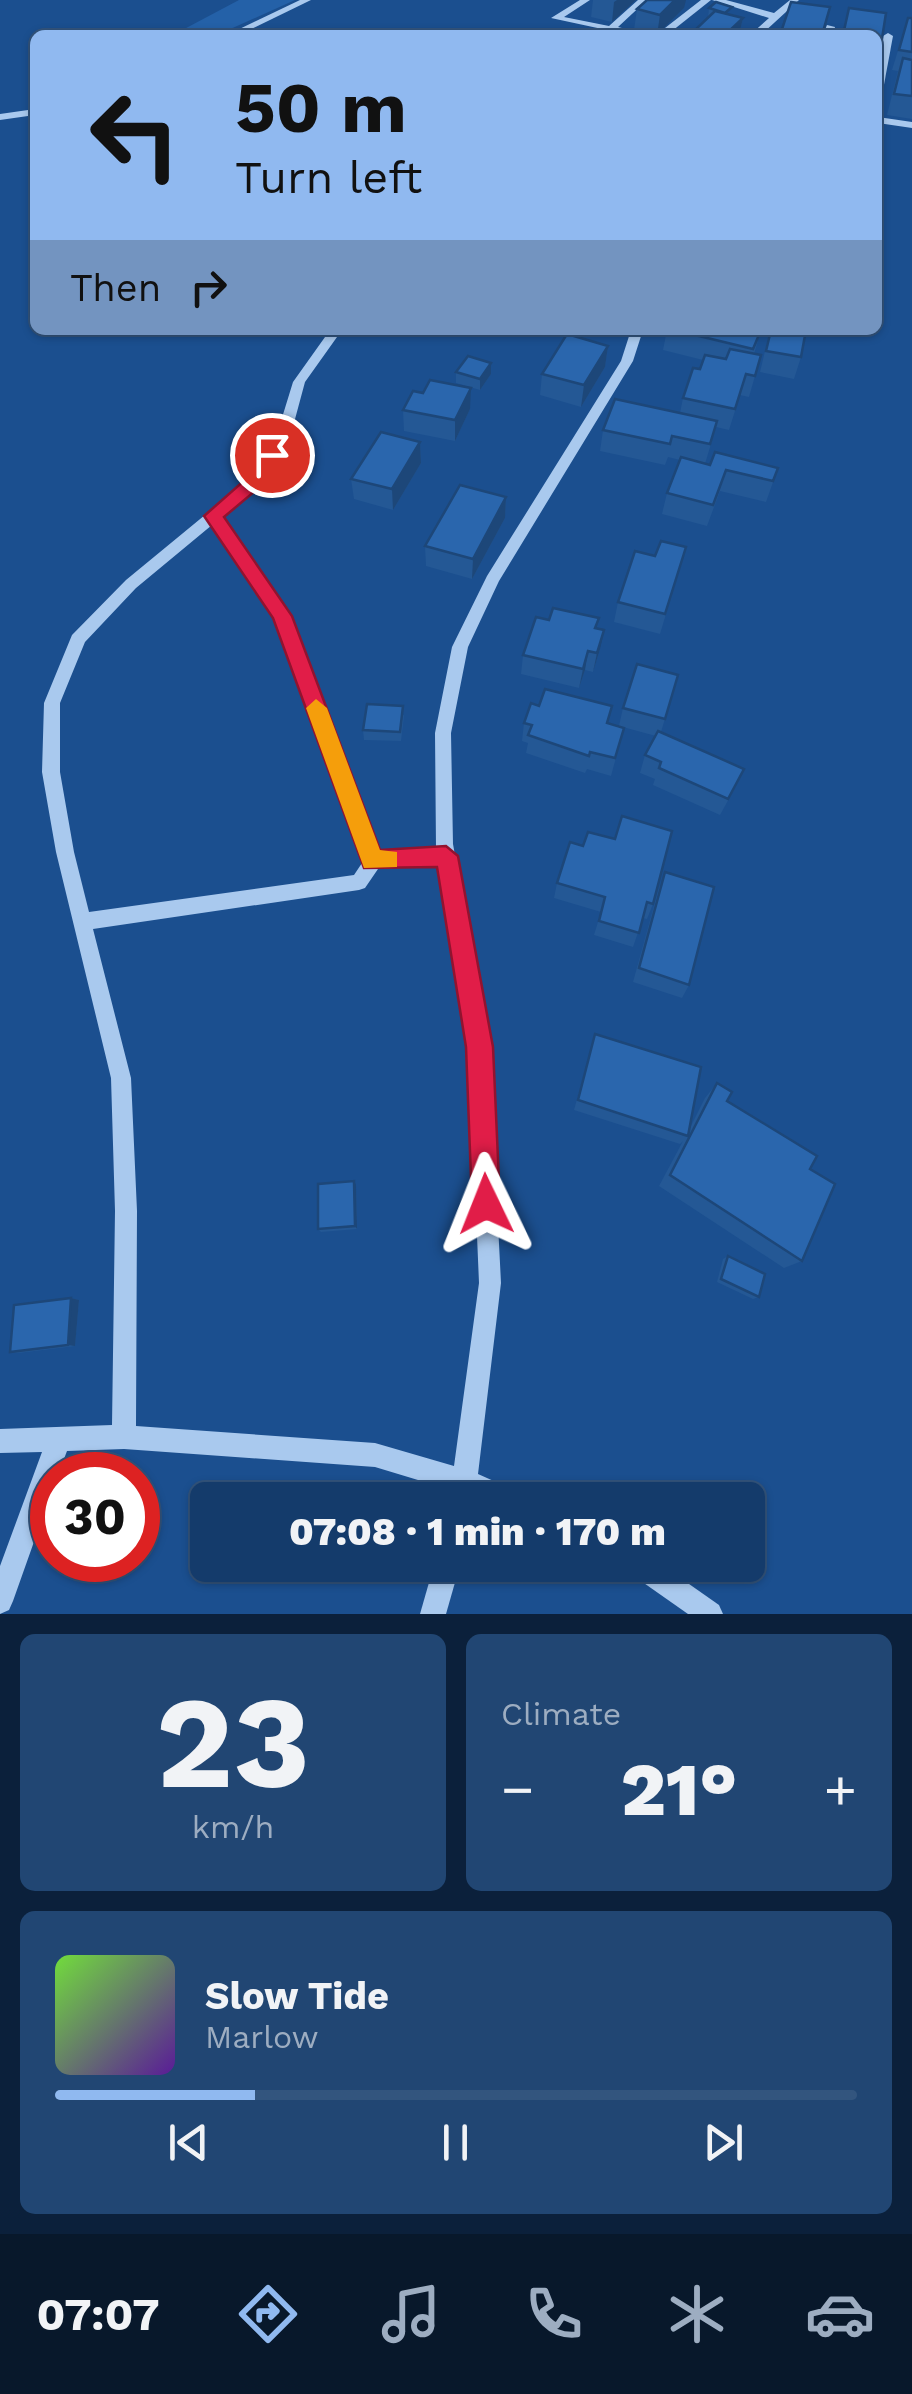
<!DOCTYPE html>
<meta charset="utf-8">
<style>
:root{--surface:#143b6b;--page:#214673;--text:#f1f3f6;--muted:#9dadc1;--line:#33557e;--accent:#90b9f0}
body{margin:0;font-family:"Work Sans",sans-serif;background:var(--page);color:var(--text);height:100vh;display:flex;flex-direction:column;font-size:38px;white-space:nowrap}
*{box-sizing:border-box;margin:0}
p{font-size:32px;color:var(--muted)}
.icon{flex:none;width:55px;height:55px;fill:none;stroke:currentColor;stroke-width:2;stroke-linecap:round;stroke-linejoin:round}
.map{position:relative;height:1614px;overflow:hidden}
.details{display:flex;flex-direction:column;gap:20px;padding:20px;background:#0b203b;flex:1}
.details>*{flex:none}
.hud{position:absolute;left:30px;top:30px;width:852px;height:305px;border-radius:15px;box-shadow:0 2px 8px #0004,0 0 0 2px var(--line);background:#90b9f0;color:#111;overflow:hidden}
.speed{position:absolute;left:30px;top:1452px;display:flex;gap:20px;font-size:50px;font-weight:700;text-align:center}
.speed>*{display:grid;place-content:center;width:130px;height:130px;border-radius:50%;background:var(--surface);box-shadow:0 2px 8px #0004,0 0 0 2px var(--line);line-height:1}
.speed .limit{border:15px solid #d22;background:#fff;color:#111}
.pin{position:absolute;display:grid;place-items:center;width:85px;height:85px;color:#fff;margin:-42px;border:5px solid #fff;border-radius:50%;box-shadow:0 2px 10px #0007}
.me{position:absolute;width:110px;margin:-55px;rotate:358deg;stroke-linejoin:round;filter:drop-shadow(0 0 8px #0008)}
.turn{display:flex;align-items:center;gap:35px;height:210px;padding:0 40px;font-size:45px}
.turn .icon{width:130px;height:130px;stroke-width:2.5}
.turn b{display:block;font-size:70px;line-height:85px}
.then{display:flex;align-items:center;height:95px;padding:0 40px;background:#0003;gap:20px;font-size:38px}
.big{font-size:75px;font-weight:800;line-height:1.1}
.details .card{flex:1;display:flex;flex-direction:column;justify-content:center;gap:15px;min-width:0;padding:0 35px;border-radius:15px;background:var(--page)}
.details .dial{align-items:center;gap:0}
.dial b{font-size:130px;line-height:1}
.song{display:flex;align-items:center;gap:30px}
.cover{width:120px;height:120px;border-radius:15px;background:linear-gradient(135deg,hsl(100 70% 55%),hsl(270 70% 35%))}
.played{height:10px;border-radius:5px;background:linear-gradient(90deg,var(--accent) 25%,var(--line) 25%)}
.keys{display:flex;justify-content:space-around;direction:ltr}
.heat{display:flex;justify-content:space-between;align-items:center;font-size:55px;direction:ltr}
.details .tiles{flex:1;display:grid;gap:20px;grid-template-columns:1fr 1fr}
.card:last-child{grid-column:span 2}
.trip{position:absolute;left:190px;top:1482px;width:575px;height:100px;border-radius:15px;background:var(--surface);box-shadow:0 2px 8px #0004,0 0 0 2px var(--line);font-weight:800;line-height:100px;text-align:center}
.dock{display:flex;height:160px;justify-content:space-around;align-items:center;background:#08182b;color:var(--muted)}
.dock .icon{width:70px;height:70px}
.dock .current{color:var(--accent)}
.dock b{font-size:45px;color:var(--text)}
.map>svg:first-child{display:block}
.green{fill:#2461a8}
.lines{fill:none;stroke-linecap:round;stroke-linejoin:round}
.minor{fill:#a9c9ee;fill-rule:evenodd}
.wall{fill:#245895}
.shaded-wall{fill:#1d4779}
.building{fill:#2a66ad;stroke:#1d4779;stroke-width:2.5}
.route{fill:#e11d48;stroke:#92132f;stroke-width:2.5}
.slow{fill:#f59e0b}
</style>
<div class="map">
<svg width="912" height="1614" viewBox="0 0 912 1614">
<rect width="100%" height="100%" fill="#1b4f8f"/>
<path class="green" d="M239 0H295L217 35H173Z"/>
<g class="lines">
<g class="minor">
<path d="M300 0H311L239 35H227Z"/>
<path d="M580 0H590L564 17 609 26 638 0H647L618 27 649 35H630L551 18Z"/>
<path d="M701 0H711L667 35H656Z"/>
<path d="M712 0H726L774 13 790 0H799L761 35H750L769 18Z"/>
<path d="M827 25 835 27 833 35H823Z"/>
<path d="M888 33 893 36 883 90 878 93V67L883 36Z"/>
<path d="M35 109V115L0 120V114Z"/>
<path d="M878 117 912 122V128L878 123Z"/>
<path d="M330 330H342L305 382 291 434 266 479 221 517 290 615 379 853 436 849 435 733 452 647 487 576 621 361 631 330H643L633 361 499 581 468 647 451 733 453 844 489 1047 501 1283 478 1474 516 1491 519 1500H450L451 1490 375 1467 124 1449 67 1451 58 1475H52V1491L13 1601 9 1610 0 1614V1566L42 1452 0 1453V1429L112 1425 115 1211 111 1078 56 852 42 772 44 703 72 635 126 580 256 473 277 434 293 382ZM212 525 275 617 364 860 354 875 89 912 74 852 60 772V703L85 642 136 588ZM438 865 469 1047 479 1283 454 1466 375 1443 136 1426 137 1211 131 1078 93 929 359 890 365 888 378 869Z"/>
<path d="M434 1565H460L446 1614H420Z"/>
<path d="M627 1565H662L719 1605 723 1614H688L631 1574Z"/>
</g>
</g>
<g class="wall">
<path d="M593 0H636L612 22 591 17Z"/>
<path d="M684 8 657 35 634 30 637 9Z"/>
<path d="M709 8 743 18 739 35H694L695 30 708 18Z"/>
<path d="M908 18H912V119L887 115 898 71 892 70Z"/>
<path d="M667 330H761L754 354 761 355 749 397 740 395 729 430 716 427 705 464 778 468 766 502 720 491 707 526 662 514 667 493 680 460 668 457 665 465 600 451 603 430 680 413 683 398 700 369 703 360 663 350Z"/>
<path d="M770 330H806L801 357 794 379 760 372Z"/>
<path d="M608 346 605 367 581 407 540 395 542 374Z"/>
<path d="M491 363V374L480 390 456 383V372Z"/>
<path d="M470 409 455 441 404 431 403 410Z"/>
<path d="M420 442 421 463 393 510 354 499 351 479Z"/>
<path d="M506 497 505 518 472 579 426 566 425 546Z"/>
<path d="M686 547 660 634 614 622 618 602 655 556Z"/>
<path d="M549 620 597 628 600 649 593 672 585 670 579 688 521 674 523 655Z"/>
<path d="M678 675 661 732 736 786 720 815 653 785 655 779 640 773 645 755 656 736 619 726 623 708Z"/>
<path d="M404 715 401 741 364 740 363 730Z"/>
<path d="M524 723 608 724 624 728 611 776 587 769 585 773 526 753 528 743 522 741Z"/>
<path d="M583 846 653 904 647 919 643 918 633 947 594 935 601 912 554 898 557 883Z"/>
<path d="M665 872 689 985 682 998 633 982 659 888Z"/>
<path d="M595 1034 689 1130 705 1098 717 1083 727 1101 810 1169 802 1261 784 1268 659 1186 683 1141 680 1144 574 1110Z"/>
<path d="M356 1185 357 1229 321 1232 318 1229Z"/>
<path d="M728 1256 759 1297 753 1299 717 1282 723 1259Z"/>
<path d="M71 1298 79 1300 75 1346 18 1353 10 1352Z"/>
</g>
<g class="shaded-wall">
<path d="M617 0H636L612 22 614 2Z"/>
<path d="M675 0H686L684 8 657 35 660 15Z"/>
<path d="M743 18 739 35H725Z"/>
<path d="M608 346 605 367 581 407 584 385Z"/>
<path d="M491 363V374L480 390V379Z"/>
<path d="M471 388 470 409 455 441V420Z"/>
<path d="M420 442 421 463 393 510 392 489Z"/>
<path d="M506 497 505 518 472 579 473 559Z"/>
<path d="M604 630 600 649 593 672 597 653Z"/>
<path d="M588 651 585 670 579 688 583 669Z"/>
<path d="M354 1181 356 1185 357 1229 355 1226Z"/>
<path d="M71 1298 79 1300 75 1346 68 1345Z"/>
</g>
<g class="building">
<path d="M647 0H675L660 15 637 9Z"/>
<path d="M716 2 732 7 725 13 709 8Z"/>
<path d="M791 2 830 7 822 35H799L781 32Z"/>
<path d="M849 8 886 13 881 45 878 44V35H843Z"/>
<path d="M715 11 743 18 725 35H714L695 30Z"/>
<path d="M908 18H912V52L899 50Z"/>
<path d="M903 58 912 60V96L894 94Z"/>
<path d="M674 330H761L753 349Z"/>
<path d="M771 330H806L801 357 766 351Z"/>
<path d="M567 334 608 346 584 385 542 374Z"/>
<path d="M730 349 761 355 755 376 746 374 735 409 683 398 693 368 700 369 705 355 726 359Z"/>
<path d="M468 356 491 363 480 379 456 372Z"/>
<path d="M430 380 471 388 455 420 403 410 413 391 423 393Z"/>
<path d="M615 399 717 421 710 444 672 436 670 444 603 430Z"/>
<path d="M381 432 420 442 392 489 351 479Z"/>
<path d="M715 452 778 468 773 481 726 470 713 505 667 493 681 457 710 465Z"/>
<path d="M460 485 506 497 473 559 425 546Z"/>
<path d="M661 541 686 547 665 614 618 602 635 551 655 556Z"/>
<path d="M553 608 599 618 595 628 604 630 597 653 588 651 583 669 523 655 536 617 549 620Z"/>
<path d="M637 664 678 675 665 719 623 708Z"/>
<path d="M545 689 612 706 607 723 624 728 615 758 590 752 589 756 528 735 532 725 524 723 531 703 539 706Z"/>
<path d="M367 704 403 706 400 732 363 730Z"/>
<path d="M658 731 744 769 728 799 659 768 661 762 645 755Z"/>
<path d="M622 816 672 831 653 904 647 902 639 933 599 921 605 897 557 883 570 842 583 846 588 832 615 839Z"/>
<path d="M665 872 714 887 689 985 639 968Z"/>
<path d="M595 1034 701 1067 688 1136 578 1100Z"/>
<path d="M717 1083 732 1092 727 1101 817 1156 810 1169 835 1184 802 1261 670 1175Z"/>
<path d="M354 1181 355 1226 318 1229V1184Z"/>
<path d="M728 1256 765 1274 759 1297 721 1279Z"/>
<path d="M71 1298 68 1345 10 1352 14 1305Z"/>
</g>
<path class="route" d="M272 449 281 455 267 481 224 517 292 616 380 850 446 846 458 856 493 1047 500 1204 496 1214 486 1219 476 1214 472 1204 466 1047 437 867 364 868 273 618 204 516 254 472 266 451Z"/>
<path class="slow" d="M316 699 327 708 380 850 397 852V867L364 868 306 708Z"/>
</svg>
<div class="speed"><div class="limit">30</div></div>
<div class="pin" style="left:272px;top:455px;background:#d93025"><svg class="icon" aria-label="arrive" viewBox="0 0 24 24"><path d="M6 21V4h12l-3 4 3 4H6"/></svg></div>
<svg class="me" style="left:486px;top:1204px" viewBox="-20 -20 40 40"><path d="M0-17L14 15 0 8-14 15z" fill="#e11d48" stroke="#fff" stroke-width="4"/></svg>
<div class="trip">07:08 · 1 min · 170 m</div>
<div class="hud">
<div class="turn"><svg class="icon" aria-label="left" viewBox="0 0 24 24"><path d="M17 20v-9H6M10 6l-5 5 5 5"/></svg><div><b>50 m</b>Turn left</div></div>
<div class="then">Then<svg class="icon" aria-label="right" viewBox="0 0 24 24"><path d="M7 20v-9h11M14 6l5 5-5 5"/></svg></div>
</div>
</div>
<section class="details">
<div class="tiles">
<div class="card dial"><b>23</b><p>km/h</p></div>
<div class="card"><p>Climate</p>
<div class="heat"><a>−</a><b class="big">21°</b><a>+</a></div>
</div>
<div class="card">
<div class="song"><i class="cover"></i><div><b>Slow Tide</b><p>Marlow</p></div></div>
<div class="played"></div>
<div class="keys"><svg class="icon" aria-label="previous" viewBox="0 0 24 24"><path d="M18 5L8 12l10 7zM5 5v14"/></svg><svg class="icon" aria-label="pause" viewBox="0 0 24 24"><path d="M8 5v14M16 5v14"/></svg><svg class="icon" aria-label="next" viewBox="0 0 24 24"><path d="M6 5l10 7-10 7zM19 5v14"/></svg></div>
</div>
</div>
</section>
<nav class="dock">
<b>07:07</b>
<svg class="icon current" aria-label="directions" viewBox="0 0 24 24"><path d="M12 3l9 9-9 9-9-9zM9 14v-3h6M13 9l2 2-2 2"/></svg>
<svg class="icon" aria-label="music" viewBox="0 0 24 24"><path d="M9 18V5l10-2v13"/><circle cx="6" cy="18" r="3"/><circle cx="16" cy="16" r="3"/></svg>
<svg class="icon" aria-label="phone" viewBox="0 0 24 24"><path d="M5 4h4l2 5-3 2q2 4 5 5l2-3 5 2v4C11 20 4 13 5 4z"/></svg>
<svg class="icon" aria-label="climate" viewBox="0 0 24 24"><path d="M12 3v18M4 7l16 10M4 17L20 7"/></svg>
<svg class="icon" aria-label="car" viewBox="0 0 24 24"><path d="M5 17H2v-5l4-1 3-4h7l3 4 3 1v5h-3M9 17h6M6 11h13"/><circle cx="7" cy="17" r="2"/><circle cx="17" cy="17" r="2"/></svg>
</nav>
